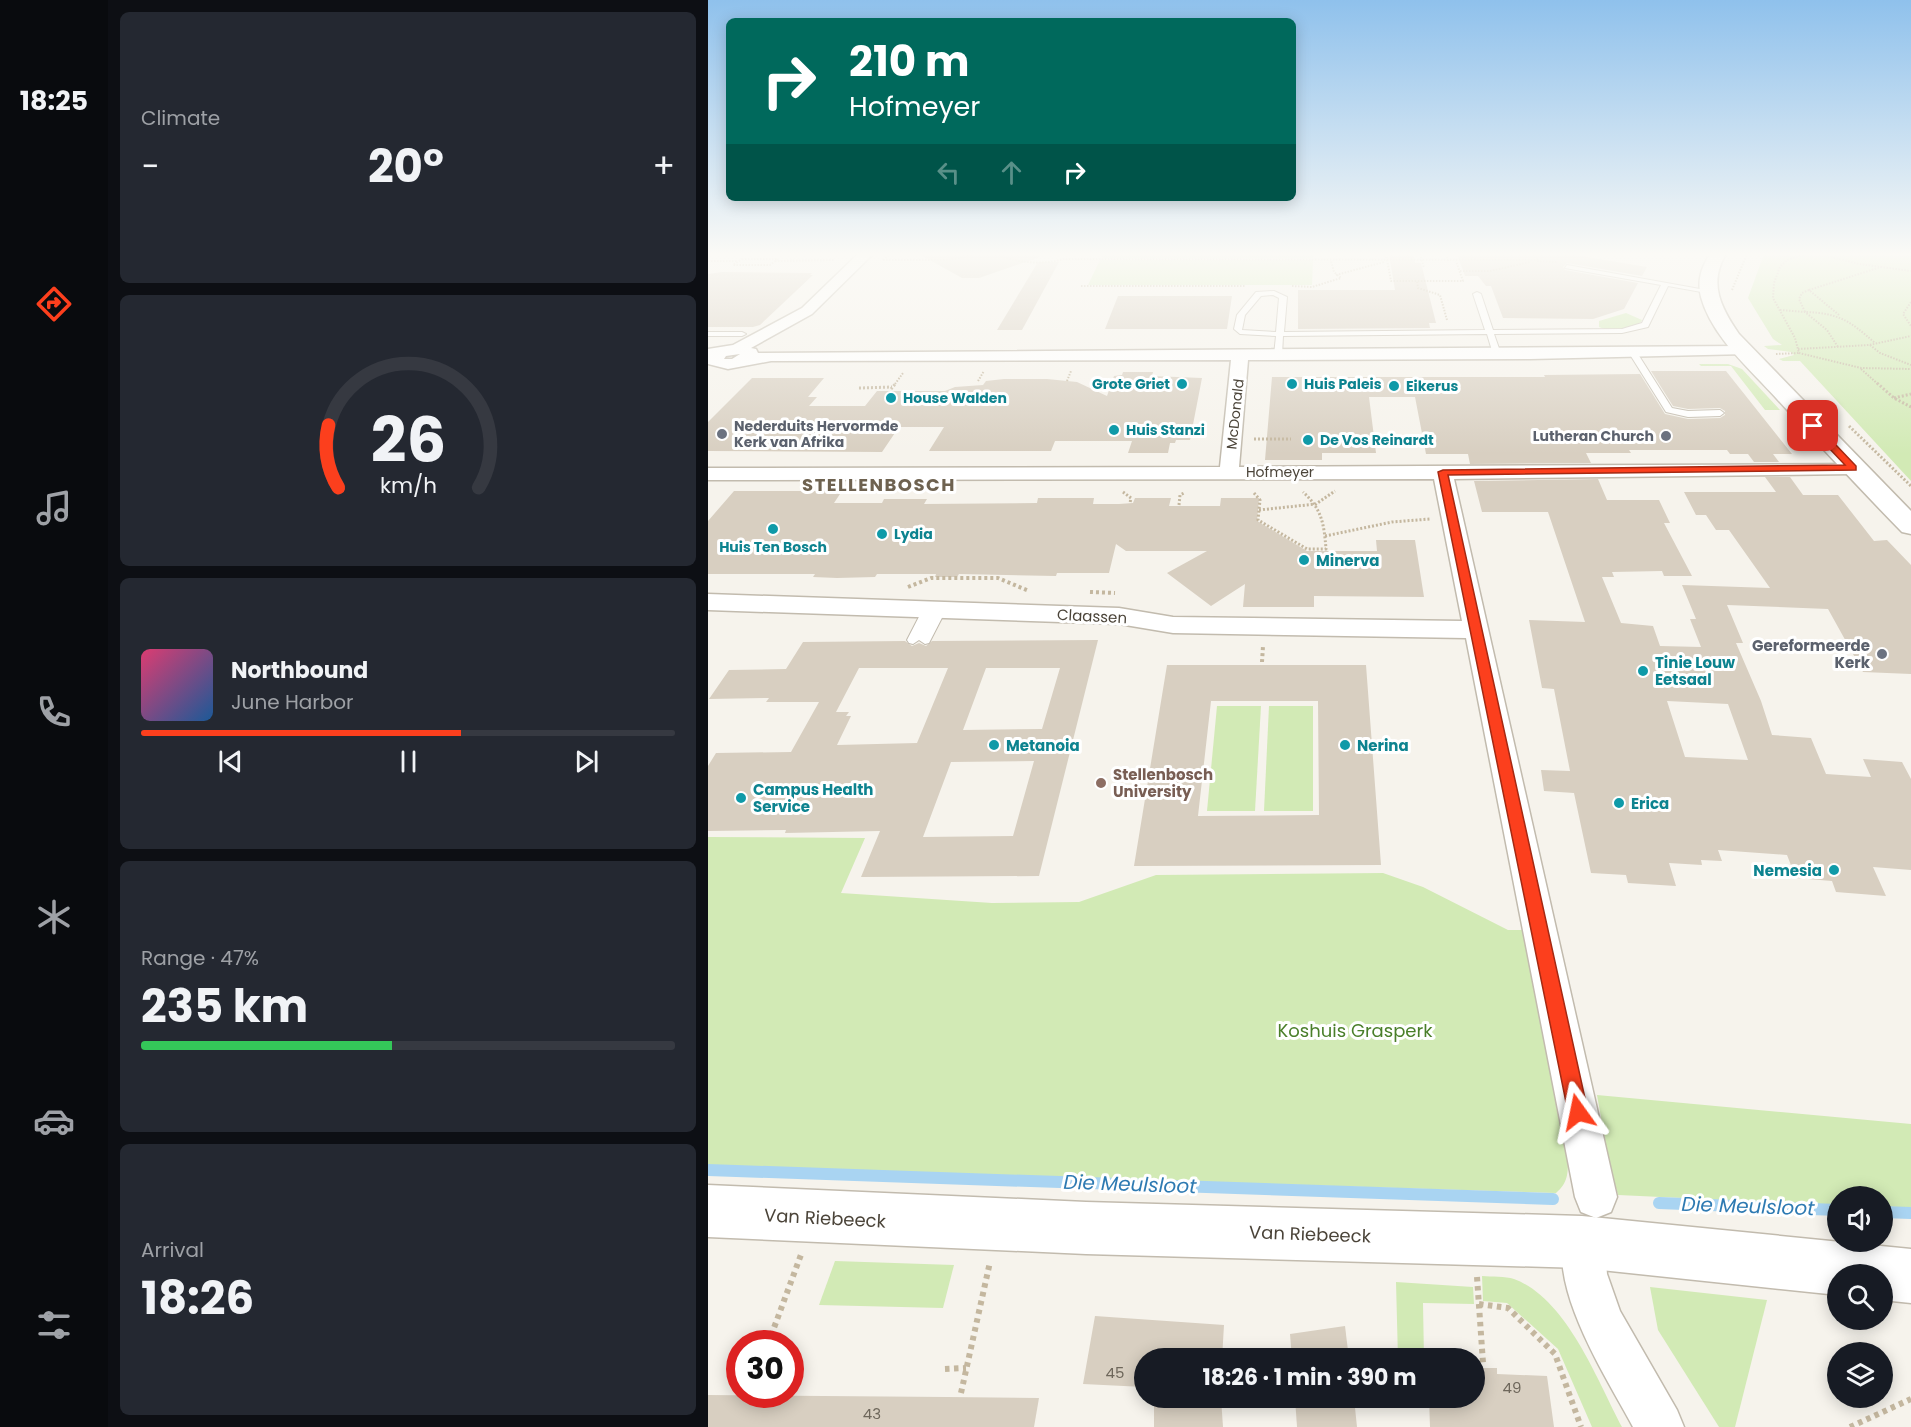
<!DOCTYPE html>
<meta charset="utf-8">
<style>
:root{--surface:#171b24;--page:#242831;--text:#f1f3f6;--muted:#9ea1a6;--line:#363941;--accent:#fc3f1d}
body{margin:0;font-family:Poppins,sans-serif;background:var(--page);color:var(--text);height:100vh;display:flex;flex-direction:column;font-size:22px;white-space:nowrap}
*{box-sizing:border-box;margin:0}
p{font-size:20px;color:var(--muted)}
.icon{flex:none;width:33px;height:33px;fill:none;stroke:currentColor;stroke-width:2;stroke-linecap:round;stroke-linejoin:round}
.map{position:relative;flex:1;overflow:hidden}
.details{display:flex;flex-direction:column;gap:12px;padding:12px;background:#0d0f14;width:600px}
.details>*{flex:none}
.top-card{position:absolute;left:18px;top:18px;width:570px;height:183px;border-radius:9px;box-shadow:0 3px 15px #0003;background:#00695c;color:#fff;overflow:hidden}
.buttons{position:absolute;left:1119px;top:1186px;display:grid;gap:12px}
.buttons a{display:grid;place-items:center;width:66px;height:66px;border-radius:50%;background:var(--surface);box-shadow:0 3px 15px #0003;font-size:30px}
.speed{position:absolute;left:18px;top:1330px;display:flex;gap:12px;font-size:30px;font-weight:700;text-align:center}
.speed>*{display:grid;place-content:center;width:78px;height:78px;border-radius:50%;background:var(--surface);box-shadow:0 3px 15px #0003;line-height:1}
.speed .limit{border:9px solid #d22;background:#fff;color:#111}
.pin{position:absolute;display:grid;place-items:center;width:51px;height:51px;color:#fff;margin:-26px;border-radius:12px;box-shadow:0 3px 9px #0006}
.me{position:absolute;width:66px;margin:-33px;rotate:348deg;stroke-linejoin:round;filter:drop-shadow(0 0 4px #0008)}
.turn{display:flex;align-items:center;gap:21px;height:126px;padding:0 24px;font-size:27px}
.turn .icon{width:78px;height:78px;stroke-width:2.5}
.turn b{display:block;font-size:42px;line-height:51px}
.lanes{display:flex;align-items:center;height:57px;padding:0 24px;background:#0003;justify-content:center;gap:30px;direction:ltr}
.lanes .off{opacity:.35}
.big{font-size:45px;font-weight:700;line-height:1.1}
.details .widget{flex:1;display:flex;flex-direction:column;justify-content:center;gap:9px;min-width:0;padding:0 21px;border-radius:9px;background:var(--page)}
.details .dial{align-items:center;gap:0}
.dial svg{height:156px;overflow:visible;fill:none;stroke:var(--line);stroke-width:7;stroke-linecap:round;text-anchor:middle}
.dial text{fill:var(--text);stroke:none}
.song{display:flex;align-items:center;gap:18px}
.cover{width:72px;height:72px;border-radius:9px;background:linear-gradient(135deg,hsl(340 70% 55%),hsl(210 70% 35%))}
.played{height:6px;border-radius:3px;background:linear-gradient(90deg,var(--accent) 60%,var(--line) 60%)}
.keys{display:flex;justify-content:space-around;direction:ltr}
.heat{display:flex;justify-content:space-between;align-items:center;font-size:33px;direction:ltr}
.charge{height:9px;border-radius:4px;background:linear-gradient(90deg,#34c759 47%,var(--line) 0)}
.trip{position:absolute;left:426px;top:1348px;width:351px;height:60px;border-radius:30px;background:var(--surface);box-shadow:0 3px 15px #0003;font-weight:700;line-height:60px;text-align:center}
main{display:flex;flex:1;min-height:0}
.tabs{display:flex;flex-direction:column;width:108px;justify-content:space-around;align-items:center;background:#090b0e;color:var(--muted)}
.tabs .icon{width:42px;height:42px}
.tabs .current{color:var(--accent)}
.tabs b{font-size:27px;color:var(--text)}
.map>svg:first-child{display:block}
.green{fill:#d2eab5}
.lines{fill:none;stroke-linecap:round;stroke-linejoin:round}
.stream{stroke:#a9d4f2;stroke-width:12}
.building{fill:#d8cfc1;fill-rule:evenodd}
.service-casing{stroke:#c2bbae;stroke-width:2}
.minor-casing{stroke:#c2bbae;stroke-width:3}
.tertiary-casing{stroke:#c2bbae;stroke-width:3}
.path-far3{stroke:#c4b79f;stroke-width:2;stroke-dasharray:1.5 1.5;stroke-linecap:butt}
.path-far2{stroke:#c4b79f;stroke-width:3;stroke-dasharray:2 2;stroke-linecap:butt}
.path-far1{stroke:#c4b79f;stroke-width:4;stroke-dasharray:3 3;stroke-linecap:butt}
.path{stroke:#c4b79f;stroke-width:6;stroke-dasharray:4.5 4.5;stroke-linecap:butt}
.service{fill:#fff;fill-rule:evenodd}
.minor{fill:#fff;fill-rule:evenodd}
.tertiary{fill:#fff;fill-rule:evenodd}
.route{fill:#fc3f1d;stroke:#a42913;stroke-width:1.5}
.culture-dot{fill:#0f9aa8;stroke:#fff;stroke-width:2}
.worship-dot{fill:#6b7280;stroke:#fff;stroke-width:2}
.education-dot{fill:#8d6e63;stroke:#fff;stroke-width:2}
.labels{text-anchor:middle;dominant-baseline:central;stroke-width:6;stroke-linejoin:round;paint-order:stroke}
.far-culture-label{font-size:14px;font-weight:bold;fill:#0d838f;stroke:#fff;text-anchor:start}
.far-street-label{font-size:14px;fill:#4b4439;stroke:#fff}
.far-worship-label{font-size:14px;font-weight:bold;fill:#5b616d;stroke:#fff;text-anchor:start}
.culture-label{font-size:15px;font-weight:bold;fill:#0d838f;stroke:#fff;text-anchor:start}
.street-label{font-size:15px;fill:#4b4439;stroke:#fff}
.worship-label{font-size:15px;font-weight:bold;fill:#5b616d;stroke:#fff;text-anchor:end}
.education-label{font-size:15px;font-weight:bold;fill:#785e54;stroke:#fff;text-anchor:start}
.near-number-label{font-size:15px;fill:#6e675b}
.far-district-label{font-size:18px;font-weight:bold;letter-spacing:1.5px;fill:#6e6250;stroke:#fff}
.near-park-label{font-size:18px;fill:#4a7f2a;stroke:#fff}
.near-street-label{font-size:18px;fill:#4b4439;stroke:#fff}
.near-water-label{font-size:20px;font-style:italic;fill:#2e7ab2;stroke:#fff}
</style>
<main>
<nav class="tabs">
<b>18:25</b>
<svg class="icon current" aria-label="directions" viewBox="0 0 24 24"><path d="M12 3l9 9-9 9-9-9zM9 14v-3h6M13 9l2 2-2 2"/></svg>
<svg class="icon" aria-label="music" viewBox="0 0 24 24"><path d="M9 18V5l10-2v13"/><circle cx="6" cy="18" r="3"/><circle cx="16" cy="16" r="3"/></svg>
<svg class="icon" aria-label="phone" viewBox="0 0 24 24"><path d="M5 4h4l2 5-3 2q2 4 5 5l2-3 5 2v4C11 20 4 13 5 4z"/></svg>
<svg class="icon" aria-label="climate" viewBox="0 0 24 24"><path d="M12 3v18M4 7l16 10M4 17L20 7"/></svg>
<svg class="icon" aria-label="car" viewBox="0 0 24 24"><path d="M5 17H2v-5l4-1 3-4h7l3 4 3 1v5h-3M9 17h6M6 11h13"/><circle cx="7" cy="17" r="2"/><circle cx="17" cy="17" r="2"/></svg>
<svg class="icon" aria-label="filters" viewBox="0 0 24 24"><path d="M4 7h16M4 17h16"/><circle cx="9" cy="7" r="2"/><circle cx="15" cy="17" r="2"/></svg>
</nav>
<section class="details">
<div class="widget"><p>Climate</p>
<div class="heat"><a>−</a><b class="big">20°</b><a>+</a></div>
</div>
<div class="widget dial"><svg viewBox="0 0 100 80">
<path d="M14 69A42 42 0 1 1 86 69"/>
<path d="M14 69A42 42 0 0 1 9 37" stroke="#fc3f1d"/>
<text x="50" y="56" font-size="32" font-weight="700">26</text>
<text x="50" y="72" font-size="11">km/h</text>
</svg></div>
<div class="widget">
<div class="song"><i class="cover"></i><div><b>Northbound</b><p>June Harbor</p></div></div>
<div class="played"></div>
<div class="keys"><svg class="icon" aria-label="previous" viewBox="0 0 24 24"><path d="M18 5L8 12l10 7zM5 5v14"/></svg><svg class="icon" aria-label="pause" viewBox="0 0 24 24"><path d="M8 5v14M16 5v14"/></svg><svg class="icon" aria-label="next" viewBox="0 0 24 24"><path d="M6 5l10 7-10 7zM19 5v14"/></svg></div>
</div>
<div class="widget"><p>Range · 47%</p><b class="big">235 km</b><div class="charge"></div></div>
<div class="widget"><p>Arrival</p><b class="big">18:26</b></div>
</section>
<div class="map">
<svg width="1203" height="1427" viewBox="0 0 1203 1427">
<rect width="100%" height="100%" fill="#f6f3ec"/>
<g class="green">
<path d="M395 254H605V258H394Z"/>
<path d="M1056 254H1203V481L1092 361H1075L1071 359 1086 355 1083 352 1060 349 1056 346 1074 345 1065 339 1040 298Z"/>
<path d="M392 260H605L604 285H380Z"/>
<path d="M918 313 934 320 933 322C921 329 903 333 891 327V321Z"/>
<path d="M991 364H1020L1034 369 1072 410H1057L1023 366H993Z"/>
<path d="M509 706H553L547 811H499Z"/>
<path d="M561 706H605V811H556Z"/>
<path d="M0 837 157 838 133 893 284 903 371 902 448 875 675 873 715 887 800 930H815L860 1159C860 1173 860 1183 848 1193L0 1166Z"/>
<path d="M889 1095 1203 1124V1208L1175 1206 1174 1197H1130L1129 1205 910 1195 901 1162Z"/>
<path d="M127 1261 246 1265 235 1308 111 1305Z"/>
<path d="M774 1276C784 1277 797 1276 806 1279 859 1299 889 1380 914 1427H884L850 1349 799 1303 775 1301Z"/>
<path d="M688 1282 765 1287 766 1304 715 1303 716 1359H690Z"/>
<path d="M942 1287 1059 1300 1027 1427H1011L950 1330Z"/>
</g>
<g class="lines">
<g class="stream">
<path d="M0 1170 845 1199"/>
<path d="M951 1203 1130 1210"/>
<path d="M1174 1212 1203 1213"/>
</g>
</g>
<g class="building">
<path d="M211 254H331L332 257 271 278H254Z"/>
<path d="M681 254H705L707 263H713L728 323H721L722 328 590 329V290H687Z"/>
<path d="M749 254H861L939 267 934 276 859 263 855 267 857 270 930 283 916 309 885 319 795 318 783 286H778L770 276H757Z"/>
<path d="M330 262H351L314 330H289Z"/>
<path d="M14 272 104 273 102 275H105L52 325 45 327H0V274Z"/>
<path d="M410 296H524L519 329H397Z"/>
<path d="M943 371H1018L1084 454H1065L1071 462H1046L1040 454H1022L1019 450H921L923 453H878L883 463 762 464 760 454H718L707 397H661L668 453H614V460H557L564 377H837L836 375 932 374 957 414 980 419 1012 418 1017 415V411L1012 408 980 409 965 406Z"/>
<path d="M415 372H445L444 376 494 378 482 440H468L467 443H462L460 453H420L424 441H347L343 451H221L236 427H191L174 452 0 451V422L44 378H116L100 397H109L101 406H157L169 391H237L247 387 275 385 278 381 296 379H339L369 382 399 396 406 376 414 375Z"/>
<path d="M1057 477H1082L1095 495H1130L1166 541 1179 540 1203 565V674L1155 672 1120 609 1019 605 1035 643H1028L1053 701 1064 735 1103 738 1118 774 1163 777 1155 759 1194 762 1203 779V870L1165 867 1178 896 1128 892 1124 881 1088 878 1079 855 1010 850 1014 861 993 860 994 865 961 863 968 886 920 883 918 875 883 873 866 793 836 791 833 770 862 771 846 689 834 688 821 620 877 622 840 512H774L766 481 890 479 899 500H951L962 523H956L984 576H956L954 571 904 572 906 577H894L913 623 945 626 952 646 993 647 982 619H988L974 585 1062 588 1021 530H1008L998 515H988L976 492H1068ZM959 701 1020 704 1040 760 977 757Z"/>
<path d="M26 491H134L126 503H174L176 499H219L216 504 329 503 330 498H386L385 504H411L425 503 427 498H463L461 506H512L513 498H551L549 521 599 551H669L668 540H707L716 597 606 596V607H535L537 584 503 606 459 573 499 551H418L408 544 401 573H349L348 576 251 574 249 577H227L228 574H169L167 577 129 578 105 577 107 574H0V521Z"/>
<path d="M390 640 331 876 153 877 172 831 77 833 78 830 0 831V766L8 753 83 752 111 702H58L61 698 1 699 21 670 78 669 95 642 197 641 204 646 211 643 218 646 224 641ZM151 668H240L209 743 129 745 143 716H138L141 712H128ZM278 668H352L334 729 255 730ZM326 761 305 836 215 837 243 762Z"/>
<path d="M459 665H658L673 865 426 866ZM503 701H610L611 815 490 816Z"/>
<path d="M387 1316 516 1325 514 1359H436V1387L375 1384Z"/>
<path d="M637 1326 641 1359H584L582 1334Z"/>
<path d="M766 1368H789V1374L839 1376 846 1427H722L721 1398H766Z"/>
<path d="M0 1395 239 1397 331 1398 326 1427H0Z"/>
<path d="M446 1398H513L515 1427H446Z"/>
<path d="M587 1398H646L649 1427H589Z"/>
</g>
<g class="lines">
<defs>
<g id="service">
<path d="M859 265 1003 291 999 293 960 286 940 327 914 333 786 334 793 354 789 356 785 354 779 334 575 336 574 355 570 357 566 355 568 336 532 334 526 329 529 315 548 292 566 291 579 297 576 332 777 330 765 294 769 292 773 294 785 330 914 329 934 323 953 285 857 268ZM565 295 571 298 568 332 534 330 537 315 553 296Z"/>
<path d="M0 332H34L38 334 34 336H0Z"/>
<path d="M922 351H928L964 408 980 411 1012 410 1016 413 1012 416 980 417 958 412 921 353Z"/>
<path d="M220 606 226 610 224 615 228 607H236L238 610 221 643 217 644 211 640 205 644 201 643 199 640 216 607Z"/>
</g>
<g id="minor">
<path d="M150 254H165L104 314 43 348 48 349 50 353 1034 346 1040 348 1042 351 1040 354 822 359 540 360 531 467 1152 464 1155 468 1152 472 1145 474 746 479 909 1197 903 1212 888 1218 873 1212 867 1197 758 638 465 633 411 624 0 610V594L411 608 465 617 754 621 726 479 0 480V468L512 467 523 360 63 361 20 369 0 364V349L25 345 94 308ZM32 354 24 359H16L18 356Z"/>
<path d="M874 1220 889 1227 896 1242 899 1274 912 1311 969 1410 976 1427H925C899 1378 836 1283 859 1227Z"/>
</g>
<g id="tertiary">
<path d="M1002 254H1018C1000 283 1013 308 1031 334L1203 511V534L1194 532C1151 488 1110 444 1069 399 1042 369 1004 337 993 297 989 281 993 268 1002 254Z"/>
<path d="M0 1185 378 1202 874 1216 1203 1249V1303L1174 1300V1275H1130V1295L874 1268 378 1254 0 1237Z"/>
</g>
</defs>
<use href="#service" class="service-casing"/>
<use href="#minor" class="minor-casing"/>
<use href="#tertiary" class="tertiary-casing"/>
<g class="path-far3">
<path d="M678 254 683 281H709"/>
<path d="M712 254 716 268"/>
<path d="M738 254 740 261"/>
<path d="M1098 254 1079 260 1072 267 1066 283 1065 298 1087 338 1091 353 1153 368 1203 369"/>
<path d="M1111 254 1151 264 1203 271"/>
<path d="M290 255C311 263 334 265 356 259L830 260 827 254"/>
<path d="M34 259H70L62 265H25Z"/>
<path d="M175 260H239L267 255"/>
<path d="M175 260 183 254"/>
<path d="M0 261H29"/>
<path d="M67 261 126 260"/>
<path d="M829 261 849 262"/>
<path d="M752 271H782L822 262"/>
<path d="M628 275 676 262"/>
<path d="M373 286H537"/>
<path d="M584 286 604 287 633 278 626 272 623 261"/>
<path d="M1024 290 1039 254"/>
<path d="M1101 290 1094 293 1091 299 1097 312C1131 313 1142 321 1167 343"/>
<path d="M1203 302 1195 314 1203 326"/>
<path d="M1072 310 1097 312 1119 330 1130 347"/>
<path d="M1131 315 1101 290 1173 267"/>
<path d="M739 320 732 295 710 288 709 281H755L748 261"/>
<path d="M1162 345 1172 353 1203 365"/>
<path d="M1090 349 1161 345 1203 336"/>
<path d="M1068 354 1091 353"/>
<path d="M1153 369 1170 384"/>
<path d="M270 381 276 371"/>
<path d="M359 381 363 371"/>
<path d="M187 384 195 373"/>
</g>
<g class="path-far2">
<path d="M1169 383 1186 398 1203 407"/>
<path d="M151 388 184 387"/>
<path d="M183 389 188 383"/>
<path d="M1186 398 1203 394"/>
<path d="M1141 426 1203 486"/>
<path d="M546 439H583"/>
<path d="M415 492 423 498 422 503"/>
<path d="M546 493 552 500 550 520 599 549H618C616 524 614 509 595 492"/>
<path d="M471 505 472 495 476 493"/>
<path d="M551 510 608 504 627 491"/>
<path d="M617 536 684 522 722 519"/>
</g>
<g class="path-far1">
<path d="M200 587 223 578H290L321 591"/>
<path d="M382 592 407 593"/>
<path d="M554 662 555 646"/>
</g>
<g class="path">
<path d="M769 1277 775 1363"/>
<path d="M771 1304 800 1308 847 1354 873 1427"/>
<path d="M60 1344 94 1252"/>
<path d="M237 1369 258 1368"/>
<path d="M253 1393 282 1262"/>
<path d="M1142 1427 1203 1399"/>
</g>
<use href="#service" class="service"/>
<use href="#minor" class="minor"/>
<use href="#tertiary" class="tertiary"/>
</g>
<linearGradient id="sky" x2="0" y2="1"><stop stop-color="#8fc1ec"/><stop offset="0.56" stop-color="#fbfaf6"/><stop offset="1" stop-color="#fbfaf6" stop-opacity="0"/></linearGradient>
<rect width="1203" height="454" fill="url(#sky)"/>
<path class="route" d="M1102 424H1108L1148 466V470L740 475 880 1112 877 1119 870 1122 863 1119 860 1112 730 472 735 470 1137 465 1102 428Z"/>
<g class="culture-dot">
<circle cx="474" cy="384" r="6"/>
<circle cx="584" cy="384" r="6"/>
<circle cx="686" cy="386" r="6"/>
<circle cx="183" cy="398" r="6"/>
<circle cx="406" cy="430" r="6"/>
<circle cx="600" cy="440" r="6"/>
<circle cx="65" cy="529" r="6"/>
<circle cx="174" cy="534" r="6"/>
<circle cx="596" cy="560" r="6"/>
<circle cx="935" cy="671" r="6"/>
<circle cx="286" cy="745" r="6"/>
<circle cx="637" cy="745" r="6"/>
<circle cx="33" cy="798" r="6"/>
<circle cx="911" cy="803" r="6"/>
<circle cx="1126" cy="870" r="6"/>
</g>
<g class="worship-dot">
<circle cx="14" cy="434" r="6"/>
<circle cx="958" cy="436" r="6"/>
<circle cx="1174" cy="654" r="6"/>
</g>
<circle class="education-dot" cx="393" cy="783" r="6"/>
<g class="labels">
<g class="far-culture-label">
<text x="462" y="384" text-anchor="end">Grote Griet</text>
<text x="596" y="384">Huis Paleis</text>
<text x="698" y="386">Eikerus</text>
<text x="195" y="398">House Walden</text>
<text x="418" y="430">Huis Stanzi</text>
<text x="612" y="440">De Vos Reinardt</text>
<text x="186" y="534">Lydia</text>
<text x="65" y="547" text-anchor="middle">Huis Ten Bosch</text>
</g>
<g class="far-street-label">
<text transform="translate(527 414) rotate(-84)">McDonald</text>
<text x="572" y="472">Hofmeyer</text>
</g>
<g class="far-worship-label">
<text x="26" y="426">Nederduits Hervormde<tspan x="26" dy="16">Kerk van Afrika</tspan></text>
<text x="946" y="436" text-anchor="end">Lutheran Church</text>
</g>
<g class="culture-label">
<text x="608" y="560">Minerva</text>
<text x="947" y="662">Tinie Louw<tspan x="947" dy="17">Eetsaal</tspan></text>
<text x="298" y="745">Metanoia</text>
<text x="649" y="745">Nerina</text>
<text x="45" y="789">Campus Health<tspan x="45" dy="17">Service</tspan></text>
<text x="923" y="803">Erica</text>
<text x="1114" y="870" text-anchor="end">Nemesia</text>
</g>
<g class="street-label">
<text transform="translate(384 616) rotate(3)">Claassen</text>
</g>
<g class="worship-label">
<text x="1162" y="645">Gereformeerde<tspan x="1162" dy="17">Kerk</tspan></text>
</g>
<g class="education-label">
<text x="405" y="774">Stellenbosch<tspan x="405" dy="17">University</tspan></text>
</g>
<g class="near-number-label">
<text x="407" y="1372">45</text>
<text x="804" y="1387">49</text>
<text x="164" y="1413">43</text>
</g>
<g class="far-district-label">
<text x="171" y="484">STELLENBOSCH</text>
</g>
<g class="near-park-label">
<text x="647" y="1030">Koshuis Grasperk</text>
</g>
<g class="near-street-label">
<text transform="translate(117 1218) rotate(3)">Van Riebeeck</text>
<text transform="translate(602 1234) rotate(2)">Van Riebeeck</text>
</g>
<g class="near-water-label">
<text transform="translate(422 1184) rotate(2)">Die Meulsloot</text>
<text transform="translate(1040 1206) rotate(2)">Die Meulsloot</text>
</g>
</g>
</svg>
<div class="buttons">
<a><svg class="icon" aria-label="sound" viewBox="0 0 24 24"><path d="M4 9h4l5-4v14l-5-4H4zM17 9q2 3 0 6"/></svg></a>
<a><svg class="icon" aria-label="search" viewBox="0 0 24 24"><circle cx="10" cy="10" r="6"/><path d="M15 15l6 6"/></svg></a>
<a><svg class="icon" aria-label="layers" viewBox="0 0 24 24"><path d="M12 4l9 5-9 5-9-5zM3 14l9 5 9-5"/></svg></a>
</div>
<div class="speed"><div class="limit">30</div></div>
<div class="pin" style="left:1105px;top:426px;background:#d93025"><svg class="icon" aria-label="arrive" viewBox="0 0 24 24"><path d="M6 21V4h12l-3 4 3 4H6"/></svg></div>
<svg class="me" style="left:870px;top:1112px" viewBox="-20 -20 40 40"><path d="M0-17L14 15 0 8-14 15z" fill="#fc3f1d" stroke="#fff" stroke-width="4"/></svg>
<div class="trip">18:26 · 1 min · 390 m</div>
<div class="top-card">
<div class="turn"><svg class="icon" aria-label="right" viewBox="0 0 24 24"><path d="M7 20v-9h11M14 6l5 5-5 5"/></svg><div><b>210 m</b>Hofmeyer</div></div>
<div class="lanes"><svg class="icon off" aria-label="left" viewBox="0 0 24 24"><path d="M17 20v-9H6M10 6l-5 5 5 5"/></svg><svg class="icon off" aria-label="ahead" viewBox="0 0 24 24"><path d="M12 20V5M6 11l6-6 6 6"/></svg><svg class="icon" aria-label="right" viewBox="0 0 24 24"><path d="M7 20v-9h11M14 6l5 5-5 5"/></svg></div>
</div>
</div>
</main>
